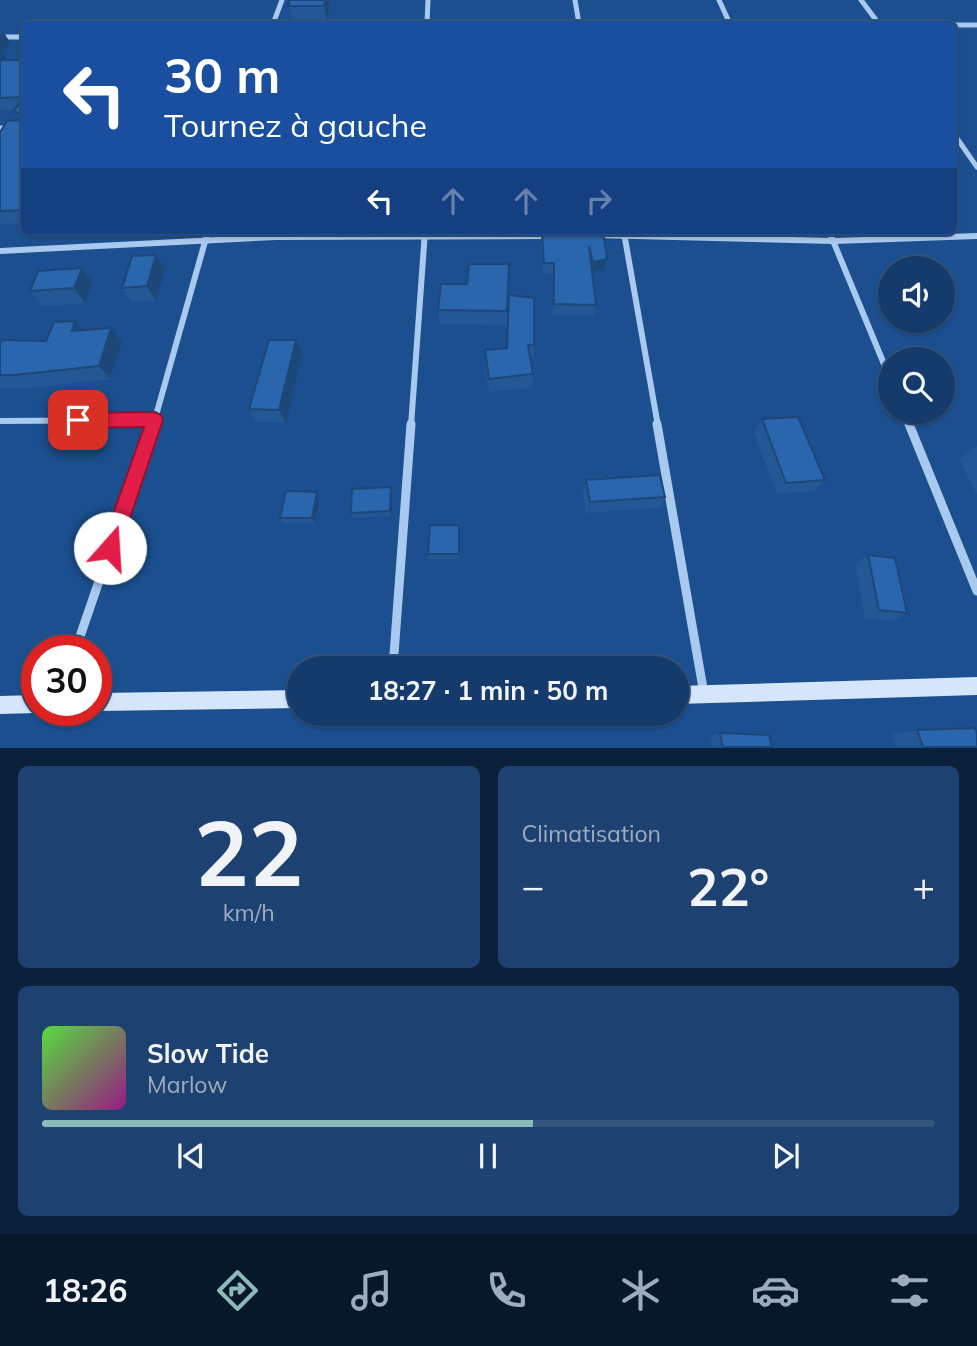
<!DOCTYPE html>
<html lang="fr">
<meta charset="utf-8">
<style>
:root{--surface:#143b6b;--page:#1d4271;--text:#f1f3f6;--muted:#9dadc1;--line:#33557e;--accent:#8bbbb9}
body{margin:0;font-family:Mulish,sans-serif;background:var(--page);color:var(--text);height:100vh;display:flex;flex-direction:column;font-size:26px;white-space:nowrap}
*{box-sizing:border-box;margin:0}
p{font-size:23px;color:var(--muted)}
.icon{flex:none;width:38px;height:38px;fill:none;stroke:currentColor;stroke-width:2;stroke-linecap:round;stroke-linejoin:round}
.map{position:relative;height:748px;overflow:hidden}
.sheet{display:flex;flex-direction:column;gap:18px;padding:18px;background:#0b203b;flex:1}
.sheet>*{flex:none}
.banner{position:absolute;left:21px;top:21px;width:936px;height:214px;border-radius:10px;box-shadow:0 2px 5px #0004,0 0 0 2px var(--line);background:#1a4fa0;color:#fff;overflow:hidden}
.controls{position:absolute;left:878px;top:256px;display:grid;gap:14px}
.controls a{display:grid;place-items:center;width:77px;height:77px;border-radius:50%;background:var(--surface);box-shadow:0 2px 5px #0004,0 0 0 2px var(--line);font-size:35px}
.speed{position:absolute;left:21px;top:635px;display:flex;gap:14px;font-size:35px;font-weight:700;text-align:center}
.speed>*{display:grid;place-content:center;width:91px;height:91px;border-radius:50%;background:var(--surface);box-shadow:0 2px 5px #0004,0 0 0 2px var(--line);line-height:1}
.speed .limit{border:10px solid #d22;background:#fff;color:#111}
.pin{position:absolute;display:grid;place-items:center;width:60px;height:60px;color:#fff;margin:-30px;border-radius:14px;box-shadow:0 4px 10px #0006}
.me{position:absolute;width:77px;margin:-38px;rotate:19deg;stroke-linejoin:round;filter:drop-shadow(0 0 5px #0008)}
.turn{display:flex;align-items:center;gap:24px;height:147px;padding:0 28px;font-size:32px}
.turn .icon{width:91px;height:91px;stroke-width:2.5}
.turn b{display:block;font-size:49px;line-height:60px}
.lanes{display:flex;align-items:center;height:66px;padding:0 28px;background:#0003;justify-content:center;gap:35px;direction:ltr}
.lanes .off{opacity:.35}
.big{font-size:52px;font-weight:700;line-height:1.1}
.sheet .card{flex:1;display:flex;flex-direction:column;justify-content:center;gap:10px;min-width:0;padding:0 24px;border-radius:10px;background:var(--page)}
.sheet .dial{align-items:center;gap:0}
.dial b{font-size:91px;line-height:1}
.song{display:flex;align-items:center;gap:21px}
.cover{width:84px;height:84px;border-radius:10px;background:linear-gradient(135deg,hsl(110 70% 55%),hsl(310 70% 35%))}
.played{height:7px;border-radius:4px;background:linear-gradient(90deg,var(--accent) 55%,var(--line) 55%)}
.keys{display:flex;justify-content:space-around;direction:ltr}
.heat{display:flex;justify-content:space-between;align-items:center;font-size:38px;direction:ltr}
.sheet .tiles{flex:1;display:grid;gap:18px;grid-template-columns:1fr 1fr}
.card:last-child{grid-column:span 2}
.trip{position:absolute;left:287px;top:656px;width:402px;height:70px;border-radius:35px;background:var(--surface);box-shadow:0 2px 5px #0004,0 0 0 2px var(--line);font-weight:700;line-height:70px;text-align:center}
.tabs{display:flex;height:112px;justify-content:space-around;align-items:center;background:#08182b;color:var(--muted)}
.tabs .icon{width:49px;height:49px}
.tabs .active{color:var(--accent)}
.tabs b{font-size:32px;color:var(--text)}
.map>svg:first-child{display:block}
.lines{fill:none;stroke-linecap:round;stroke-linejoin:round}
.street-far2{stroke:#a9c9ee;stroke-width:5}
.street-far1{stroke:#a9c9ee;stroke-width:6}
.street{stroke:#a9c9ee;stroke-width:9}
.secondary{fill:#d6e6fa;fill-rule:evenodd}
.wall{fill:#245895}
.shaded-wall{fill:#1d4779}
.building{fill:#2a66ad;stroke:#1d4779;stroke-width:2}
.route{fill:#e11d48;stroke:#92132f;stroke-width:2}
</style>
<div class="map">
<svg width="977" height="748" viewBox="0 0 977 748">
<rect width="100%" height="100%" fill="#1b4f8f"/>
<g class="lines">
<g class="street-far2">
<path d="M575 0 579 24"/>
<path d="M719 0 730 24"/>
<path d="M861 0 879 24"/>
<path d="M273 24 282 0"/>
<path d="M427 24 428 0"/>
<path d="M954 25H977"/>
<path d="M0 37H24"/>
<path d="M0 128 24 129"/>
<path d="M954 134 977 167"/>
</g>
<g class="street-far1">
<path d="M829 231 891 381"/>
<path d="M624 233 658 426"/>
<path d="M595 235 834 241 977 236"/>
<path d="M0 251 276 237 548 236"/>
<path d="M903 411 909 426"/>
<path d="M0 421 155 420"/>
<path d="M153 426 208 231"/>
<path d="M411 426 425 231"/>
</g>
<g class="street">
<path d="M657 424 704 694"/>
<path d="M909 424 977 591"/>
<path d="M75 651 153 424"/>
<path d="M393 668 411 424"/>
</g>
<g class="secondary">
<path d="M977 677V695L677 704V686Z"/>
<path d="M299 690V708L96 711 94 710H96V693Z"/>
<path d="M37 695V710L44 711 37 713 0 714V696Z"/>
</g>
</g>
<g class="wall">
<path d="M290 0H330L327 20 292 21 288 6Z"/>
<path d="M0 30 10 42 3 52 7 59 6 60H24V223L0 224V132L20 120 14 111 15 110H0Z"/>
<path d="M585 231 607 259 605 269 592 272 596 305 594 315 553 314V273H543L541 246 542 235 584 234Z"/>
<path d="M509 264 507 325 440 324 438 310 467 284Z"/>
<path d="M165 269 156 301 132 302 122 288Z"/>
<path d="M92 282 85 303 42 306 30 291Z"/>
<path d="M509 295 534 345 533 359H530L533 374 532 388 489 392 485 364V350L507 348Z"/>
<path d="M75 321 83 330 122 342 110 379 28 388H0V343L46 341Z"/>
<path d="M296 340 302 354 286 423 256 422 249 409Z"/>
<path d="M762 419 825 480 814 491 777 494 754 432Z"/>
<path d="M974 447H977V494L959 459Z"/>
<path d="M586 480 665 497 660 508 586 513 583 492Z"/>
<path d="M392 493V516L353 518 351 513Z"/>
<path d="M320 497 315 523H284L280 518Z"/>
<path d="M459 525V559H429L428 554Z"/>
<path d="M868 555 907 613 892 621 865 618 855 564Z"/>
<path d="M917 730 977 747H896L892 735Z"/>
<path d="M720 733 772 747H713L710 737Z"/>
</g>
<g class="shaded-wall">
<path d="M325 0H330L327 20 324 6Z"/>
<path d="M2 30 10 42 3 52 7 59 0 67V34Z"/>
<path d="M156 255 165 269 156 301 147 286Z"/>
<path d="M607 259 605 269 591 272 593 262Z"/>
<path d="M82 268 92 282 85 303 74 288Z"/>
<path d="M75 321 87 335 72 331Z"/>
<path d="M111 328 122 342 110 379 99 366Z"/>
<path d="M296 340 302 354 286 423 279 410Z"/>
<path d="M391 487 392 493V516L390 511Z"/>
<path d="M317 492 320 497 315 523 312 518Z"/>
</g>
<g class="building">
<path d="M290 0H325L324 6H288Z"/>
<path d="M256 20 254 24H216L218 21Z"/>
<path d="M122 21 121 24H82Z"/>
<path d="M0 60H24V210L0 211V132L7 121 20 120V114L14 111 23 97 0 98Z"/>
<path d="M585 231H603L607 259 593 262 589 246 596 305 554 304V263H544L542 235 586 234Z"/>
<path d="M156 255 147 286 122 288 132 256Z"/>
<path d="M469 264H509L507 311 438 310 441 284H467Z"/>
<path d="M82 268 74 288 30 291 38 271Z"/>
<path d="M509 295 534 298V345H528L533 374 489 379 485 350 507 348Z"/>
<path d="M75 321 72 331 111 328 99 366 14 375H0V343L2 340 46 341 54 322Z"/>
<path d="M269 340H296L279 410 249 409Z"/>
<path d="M798 417 825 480 786 483 762 419Z"/>
<path d="M660 475 665 497 590 502 586 480Z"/>
<path d="M391 487 390 511 351 513 352 489Z"/>
<path d="M286 491 317 492 312 518H280Z"/>
<path d="M430 525H459V554H428Z"/>
<path d="M868 555 895 558 907 613 879 610Z"/>
<path d="M975 728 977 734V747H923L917 730Z"/>
<path d="M720 733 769 735 772 747H723Z"/>
</g>
<path class="route" d="M155 412 161 415 163 420 120 548 117 555 110 557 104 555 101 548 144 427 78 428 72 425 69 420 72 415 78 413Z"/>
</svg>
<div class="controls">
<a><svg class="icon" aria-label="sound" viewBox="0 0 24 24"><path d="M4 9h4l5-4v14l-5-4H4zM17 9q2 3 0 6"/></svg></a>
<a><svg class="icon" aria-label="search" viewBox="0 0 24 24"><circle cx="10" cy="10" r="6"/><path d="M15 15l6 6"/></svg></a>
</div>
<div class="speed"><div class="limit">30</div></div>
<div class="pin" style="left:78px;top:420px;background:#d93025"><svg class="icon" aria-label="arrive" viewBox="0 0 24 24"><path d="M6 21V4h12l-3 4 3 4H6"/></svg></div>
<svg class="me" style="left:110px;top:548px" viewBox="-20 -20 40 40"><circle r="19" fill="#fff"/><path d="M0-13L10 11 0 6-10 11z" fill="#e11d48"/></svg>
<div class="trip">18:27 · 1 min · 50 m</div>
<div class="banner">
<div class="turn"><svg class="icon" aria-label="left" viewBox="0 0 24 24"><path d="M17 20v-9H6M10 6l-5 5 5 5"/></svg><div><b>30 m</b>Tournez à gauche</div></div>
<div class="lanes"><svg class="icon" aria-label="left" viewBox="0 0 24 24"><path d="M17 20v-9H6M10 6l-5 5 5 5"/></svg><svg class="icon off" aria-label="ahead" viewBox="0 0 24 24"><path d="M12 20V5M6 11l6-6 6 6"/></svg><svg class="icon off" aria-label="ahead" viewBox="0 0 24 24"><path d="M12 20V5M6 11l6-6 6 6"/></svg><svg class="icon off" aria-label="right" viewBox="0 0 24 24"><path d="M7 20v-9h11M14 6l5 5-5 5"/></svg></div>
</div>
</div>
<section class="sheet">
<div class="tiles">
<div class="card dial"><b>22</b><p>km/h</p></div>
<div class="card"><p>Climatisation</p>
<div class="heat"><a>−</a><b class="big">22°</b><a>+</a></div>
</div>
<div class="card">
<div class="song"><i class="cover"></i><div><b>Slow Tide</b><p>Marlow</p></div></div>
<div class="played"></div>
<div class="keys"><svg class="icon" aria-label="previous" viewBox="0 0 24 24"><path d="M18 5L8 12l10 7zM5 5v14"/></svg><svg class="icon" aria-label="pause" viewBox="0 0 24 24"><path d="M8 5v14M16 5v14"/></svg><svg class="icon" aria-label="next" viewBox="0 0 24 24"><path d="M6 5l10 7-10 7zM19 5v14"/></svg></div>
</div>
</div>
</section>
<nav class="tabs">
<b>18:26</b>
<svg class="icon active" aria-label="directions" viewBox="0 0 24 24"><path d="M12 3l9 9-9 9-9-9zM9 14v-3h6M13 9l2 2-2 2"/></svg>
<svg class="icon" aria-label="music" viewBox="0 0 24 24"><path d="M9 18V5l10-2v13"/><circle cx="6" cy="18" r="3"/><circle cx="16" cy="16" r="3"/></svg>
<svg class="icon" aria-label="phone" viewBox="0 0 24 24"><path d="M5 4h4l2 5-3 2q2 4 5 5l2-3 5 2v4C11 20 4 13 5 4z"/></svg>
<svg class="icon" aria-label="climate" viewBox="0 0 24 24"><path d="M12 3v18M4 7l16 10M4 17L20 7"/></svg>
<svg class="icon" aria-label="car" viewBox="0 0 24 24"><path d="M5 17H2v-5l4-1 3-4h7l3 4 3 1v5h-3M9 17h6M6 11h13"/><circle cx="7" cy="17" r="2"/><circle cx="17" cy="17" r="2"/></svg>
<svg class="icon" aria-label="filters" viewBox="0 0 24 24"><path d="M4 7h16M4 17h16"/><circle cx="9" cy="7" r="2"/><circle cx="15" cy="17" r="2"/></svg>
</nav>
